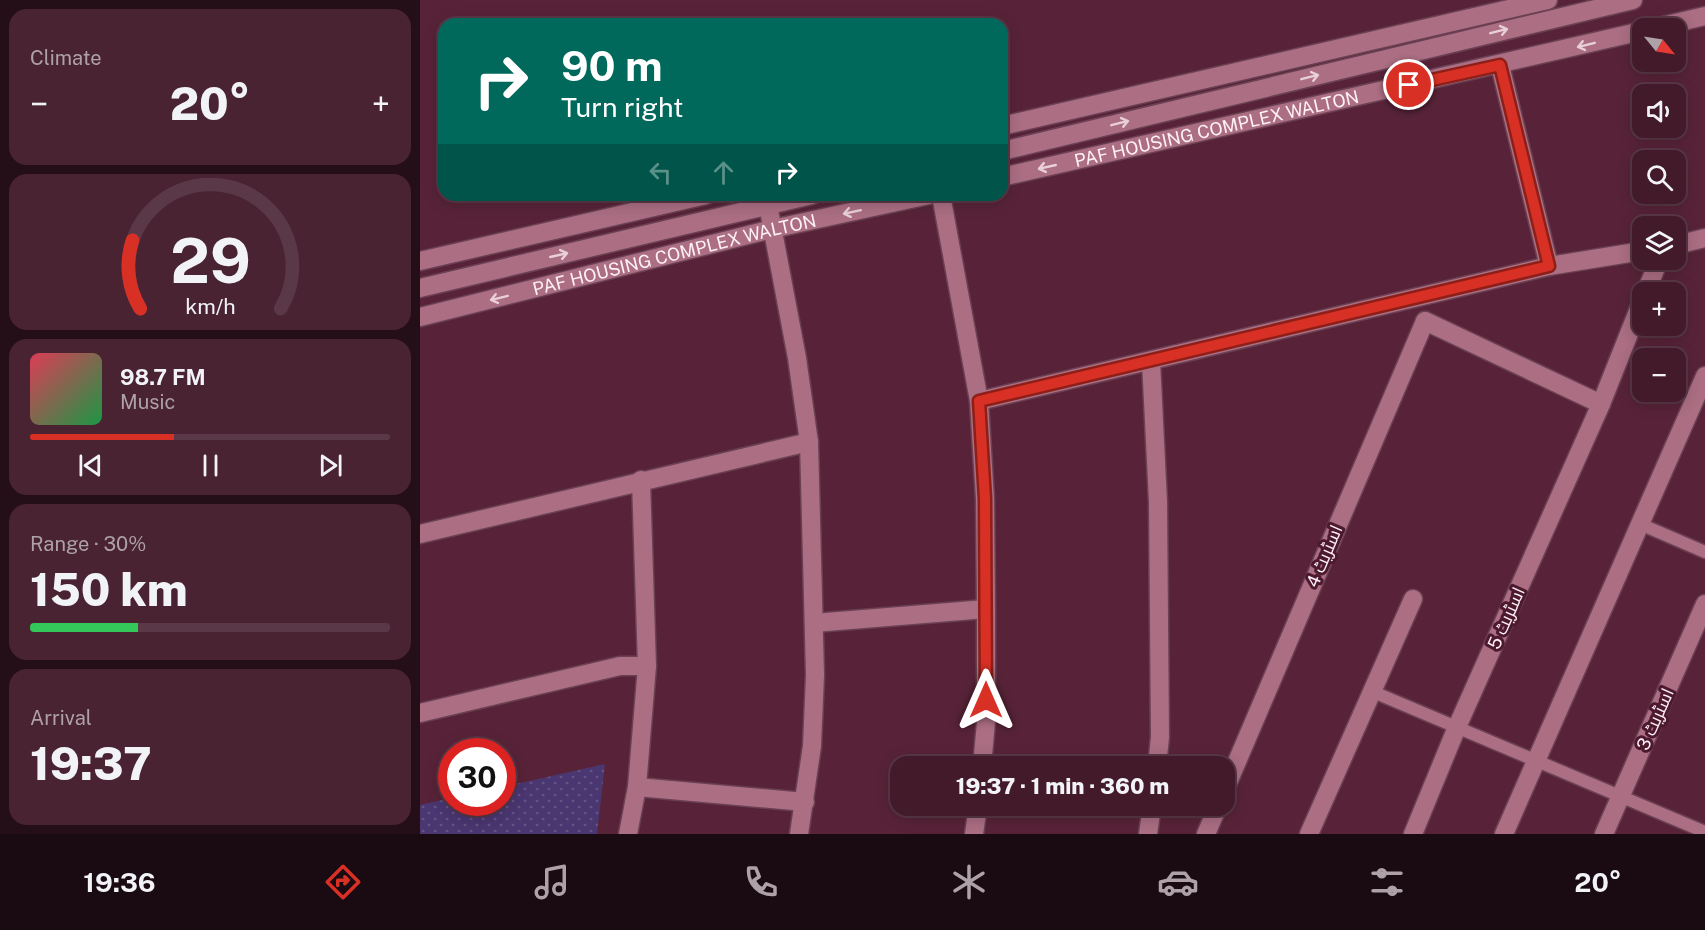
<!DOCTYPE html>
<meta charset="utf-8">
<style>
:root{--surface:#421a2a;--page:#492332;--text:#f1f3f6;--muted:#aea1a8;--line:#5a3847;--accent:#d93025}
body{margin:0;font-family:"Public Sans",Cairo,sans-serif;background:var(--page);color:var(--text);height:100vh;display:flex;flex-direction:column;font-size:22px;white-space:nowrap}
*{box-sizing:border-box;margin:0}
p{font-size:20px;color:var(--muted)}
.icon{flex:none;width:33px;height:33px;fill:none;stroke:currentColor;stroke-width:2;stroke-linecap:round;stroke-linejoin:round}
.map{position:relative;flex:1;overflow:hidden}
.sheet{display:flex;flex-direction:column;gap:9px;padding:9px;background:#240e17;width:420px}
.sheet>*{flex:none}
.top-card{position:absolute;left:18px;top:18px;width:570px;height:183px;border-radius:18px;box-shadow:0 3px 15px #0003,0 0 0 2px var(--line);background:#00695c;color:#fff;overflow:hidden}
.needle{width:39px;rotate:120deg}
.tools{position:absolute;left:1212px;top:18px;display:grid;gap:12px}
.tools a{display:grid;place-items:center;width:54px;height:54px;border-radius:12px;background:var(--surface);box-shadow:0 3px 15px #0003,0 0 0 2px var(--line);font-size:30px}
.speed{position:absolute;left:18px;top:738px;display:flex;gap:12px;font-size:30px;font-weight:700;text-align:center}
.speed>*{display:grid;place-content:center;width:78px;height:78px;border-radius:50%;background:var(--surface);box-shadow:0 3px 15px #0003,0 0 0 2px var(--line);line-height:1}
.speed .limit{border:9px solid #d22;background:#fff;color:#111}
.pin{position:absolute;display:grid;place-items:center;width:51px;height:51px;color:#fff;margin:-26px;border:3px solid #fff;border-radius:50%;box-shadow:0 2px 6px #0007}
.me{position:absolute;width:66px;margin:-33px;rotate:0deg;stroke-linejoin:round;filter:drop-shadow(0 0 4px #0008)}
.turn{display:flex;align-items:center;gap:21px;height:126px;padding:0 24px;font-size:27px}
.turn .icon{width:78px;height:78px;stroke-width:2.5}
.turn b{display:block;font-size:42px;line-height:51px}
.lanes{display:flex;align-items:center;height:57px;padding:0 24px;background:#0003;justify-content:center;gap:30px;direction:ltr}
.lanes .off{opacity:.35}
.big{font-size:45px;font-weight:800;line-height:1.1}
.sheet .card{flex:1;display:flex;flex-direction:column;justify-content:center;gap:9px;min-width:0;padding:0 21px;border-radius:18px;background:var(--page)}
.sheet .dial{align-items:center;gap:0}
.dial svg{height:156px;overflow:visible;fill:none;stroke:var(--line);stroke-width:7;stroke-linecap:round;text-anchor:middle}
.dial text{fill:var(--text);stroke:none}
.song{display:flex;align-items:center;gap:18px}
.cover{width:72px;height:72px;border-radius:9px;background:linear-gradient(135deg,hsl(350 70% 55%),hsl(140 70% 35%))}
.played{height:6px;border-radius:3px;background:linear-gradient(90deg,var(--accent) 40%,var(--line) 40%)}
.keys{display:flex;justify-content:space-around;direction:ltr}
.heat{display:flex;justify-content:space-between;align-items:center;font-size:33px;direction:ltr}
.charge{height:9px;border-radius:4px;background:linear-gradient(90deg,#34c759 30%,var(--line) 0)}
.trip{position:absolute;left:470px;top:756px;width:345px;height:60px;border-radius:18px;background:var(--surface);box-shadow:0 3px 15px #0003,0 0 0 2px var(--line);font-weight:800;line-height:60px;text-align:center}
.dock{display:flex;height:96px;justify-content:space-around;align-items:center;background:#1a0a11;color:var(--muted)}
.dock .icon{width:42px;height:42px}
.dock .on{color:var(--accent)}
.dock b{font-size:27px;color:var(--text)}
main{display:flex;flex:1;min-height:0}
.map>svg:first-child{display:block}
.park{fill:url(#park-dots)}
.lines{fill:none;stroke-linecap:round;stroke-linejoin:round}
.lane-casing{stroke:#6a4052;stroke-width:15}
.street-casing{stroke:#6a4052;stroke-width:21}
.lane{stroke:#ab6e83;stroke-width:12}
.street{stroke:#ab6e83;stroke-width:18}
.oneway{stroke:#e9d0d8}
.route-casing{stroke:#8d1f18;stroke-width:15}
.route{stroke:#d93025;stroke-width:10}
.labels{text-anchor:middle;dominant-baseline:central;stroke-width:6;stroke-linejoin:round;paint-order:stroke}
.street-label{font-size:18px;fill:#fef0f4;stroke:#4c192e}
</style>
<main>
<section class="sheet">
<div class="card"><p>Climate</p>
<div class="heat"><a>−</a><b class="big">20°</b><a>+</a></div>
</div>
<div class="card dial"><svg viewBox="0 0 100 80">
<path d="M14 69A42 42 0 1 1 86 69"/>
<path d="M14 69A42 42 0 0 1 10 34" stroke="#d93025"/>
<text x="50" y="56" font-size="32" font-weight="700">29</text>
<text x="50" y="72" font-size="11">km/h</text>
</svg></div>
<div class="card">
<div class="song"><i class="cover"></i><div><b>98.7 FM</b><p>Music</p></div></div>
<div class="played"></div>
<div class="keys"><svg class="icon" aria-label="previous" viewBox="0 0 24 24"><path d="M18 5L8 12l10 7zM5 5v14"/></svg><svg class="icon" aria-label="pause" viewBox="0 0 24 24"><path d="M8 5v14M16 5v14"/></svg><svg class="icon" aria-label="next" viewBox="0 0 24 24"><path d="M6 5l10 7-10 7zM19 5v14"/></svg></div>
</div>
<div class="card"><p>Range · 30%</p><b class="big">150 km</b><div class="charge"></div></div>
<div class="card"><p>Arrival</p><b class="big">19:37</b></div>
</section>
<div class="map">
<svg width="1285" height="834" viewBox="0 0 1285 834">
<defs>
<pattern id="park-dots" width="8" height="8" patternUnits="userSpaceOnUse" patternTransform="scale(1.5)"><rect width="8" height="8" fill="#4a3670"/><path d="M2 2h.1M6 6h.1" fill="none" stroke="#655385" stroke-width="1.8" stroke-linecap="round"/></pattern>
</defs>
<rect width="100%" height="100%" fill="#582338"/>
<path class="park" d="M185 764 177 834H0V805L31 798 32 802H82L83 787Z"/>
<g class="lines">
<defs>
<g id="lane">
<path d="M1220 524 1285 552"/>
<path d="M951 691 1285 832"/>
</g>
<g id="street">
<path d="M1234 28 1285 16"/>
<path d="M1080 65 1129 266"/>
<path d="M582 126 1128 0"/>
<path d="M582 151 1213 0"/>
<path id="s1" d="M582 177 1222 31"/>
<path d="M521 195 559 401 565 499 566 609V722L562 766"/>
<path d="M348 205 377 358 389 442 395 675 392 746 379 834"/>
<path d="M1256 245 1285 238"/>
<path d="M0 261 286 195"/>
<path d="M0 288 392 195"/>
<path d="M1226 292 1239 260"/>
<path id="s2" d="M0 317 352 229 509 195"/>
<path d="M1005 321 1181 404 1222 301"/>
<path d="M731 361 738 502 740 737 737 766"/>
<path d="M559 401 1129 266 1222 251"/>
<path d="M0 534 389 442"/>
<path d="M394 623 566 609"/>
<path d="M0 713 200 666H227"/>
<path d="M217 787 385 802"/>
<path d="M804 792 1005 321"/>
<path d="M208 834 217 787 227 666 221 480"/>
<path d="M554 834 558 806"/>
<path d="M728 834 732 806"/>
<path d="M786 834 798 806"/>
<path d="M889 834 993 599"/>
<path d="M993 834 1037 727 1181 404"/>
<path d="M1084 834 1285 376"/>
<path d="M1184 834 1285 604"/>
</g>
</defs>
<use href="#lane" class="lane-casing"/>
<use href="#street" class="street-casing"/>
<use href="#lane" class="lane"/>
<use href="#street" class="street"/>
</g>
<defs><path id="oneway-shaft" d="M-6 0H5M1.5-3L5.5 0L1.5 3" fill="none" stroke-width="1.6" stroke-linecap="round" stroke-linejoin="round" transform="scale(1.5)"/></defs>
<g class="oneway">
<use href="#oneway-shaft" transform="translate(1079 31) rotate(-14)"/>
<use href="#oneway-shaft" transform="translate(1166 45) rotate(166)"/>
<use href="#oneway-shaft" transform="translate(890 77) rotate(-14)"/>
<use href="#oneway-shaft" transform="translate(700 123) rotate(-14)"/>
<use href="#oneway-shaft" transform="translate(627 167) rotate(167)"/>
<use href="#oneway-shaft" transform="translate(432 212) rotate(168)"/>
<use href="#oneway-shaft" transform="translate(139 255) rotate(-13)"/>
<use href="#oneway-shaft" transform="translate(79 298) rotate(166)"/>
</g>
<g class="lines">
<defs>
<path id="route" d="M566 700 565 499 559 401 1129 266 1080 65 989 85"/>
</defs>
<use href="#route" class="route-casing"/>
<use href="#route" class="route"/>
</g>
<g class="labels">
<g class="street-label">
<text stroke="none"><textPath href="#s1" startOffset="220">PAF HOUSING COMPLEX WALTON</textPath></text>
<text stroke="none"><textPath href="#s2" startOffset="262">PAF HOUSING COMPLEX WALTON</textPath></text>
<text transform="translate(904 556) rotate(-67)">اسٹریٹ 4</text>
<text transform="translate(1086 618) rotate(-66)">اسٹریٹ 5</text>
<text transform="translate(1235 719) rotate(-66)">اسٹریٹ 3</text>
</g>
</g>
</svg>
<div class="tools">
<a><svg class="needle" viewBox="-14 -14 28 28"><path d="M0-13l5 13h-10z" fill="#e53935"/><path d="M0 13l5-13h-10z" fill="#aea1a8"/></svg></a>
<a><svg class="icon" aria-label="sound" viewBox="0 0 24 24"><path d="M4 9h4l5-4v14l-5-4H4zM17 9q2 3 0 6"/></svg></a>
<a><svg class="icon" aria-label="search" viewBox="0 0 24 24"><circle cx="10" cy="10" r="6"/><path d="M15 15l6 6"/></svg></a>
<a><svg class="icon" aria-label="layers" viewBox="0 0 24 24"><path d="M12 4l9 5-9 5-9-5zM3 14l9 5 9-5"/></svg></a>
<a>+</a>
<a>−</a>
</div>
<div class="speed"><div class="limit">30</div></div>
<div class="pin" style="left:989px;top:85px;background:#d93025"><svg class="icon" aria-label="arrive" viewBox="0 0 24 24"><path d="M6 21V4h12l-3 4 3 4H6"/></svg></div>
<svg class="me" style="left:566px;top:700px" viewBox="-20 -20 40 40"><path d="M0-17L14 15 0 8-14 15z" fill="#d93025" stroke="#fff" stroke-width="4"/></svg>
<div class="trip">19:37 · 1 min · 360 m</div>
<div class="top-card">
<div class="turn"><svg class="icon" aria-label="right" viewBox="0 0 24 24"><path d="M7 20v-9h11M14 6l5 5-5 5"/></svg><div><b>90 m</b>Turn right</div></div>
<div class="lanes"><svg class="icon off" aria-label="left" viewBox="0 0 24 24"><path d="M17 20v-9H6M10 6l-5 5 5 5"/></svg><svg class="icon off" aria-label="ahead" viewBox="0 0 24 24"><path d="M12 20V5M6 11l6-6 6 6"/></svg><svg class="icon" aria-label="right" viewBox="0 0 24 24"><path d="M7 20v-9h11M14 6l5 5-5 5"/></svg></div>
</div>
</div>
</main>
<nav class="dock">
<b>19:36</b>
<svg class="icon on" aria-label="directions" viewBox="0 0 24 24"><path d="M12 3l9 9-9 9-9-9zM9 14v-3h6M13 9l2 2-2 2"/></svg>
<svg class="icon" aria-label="music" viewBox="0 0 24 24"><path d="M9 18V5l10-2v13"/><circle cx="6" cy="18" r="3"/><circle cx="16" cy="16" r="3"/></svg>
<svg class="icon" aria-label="phone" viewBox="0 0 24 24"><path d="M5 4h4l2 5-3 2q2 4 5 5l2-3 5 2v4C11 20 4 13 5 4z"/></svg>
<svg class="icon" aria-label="climate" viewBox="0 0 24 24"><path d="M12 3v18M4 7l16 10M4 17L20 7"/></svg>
<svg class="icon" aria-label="car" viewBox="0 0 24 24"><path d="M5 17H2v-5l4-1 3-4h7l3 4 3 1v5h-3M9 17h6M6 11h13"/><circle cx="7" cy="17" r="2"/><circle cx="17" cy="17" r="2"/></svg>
<svg class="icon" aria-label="filters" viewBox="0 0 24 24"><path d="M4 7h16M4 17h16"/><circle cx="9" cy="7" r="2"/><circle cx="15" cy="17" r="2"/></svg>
<b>20°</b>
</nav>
